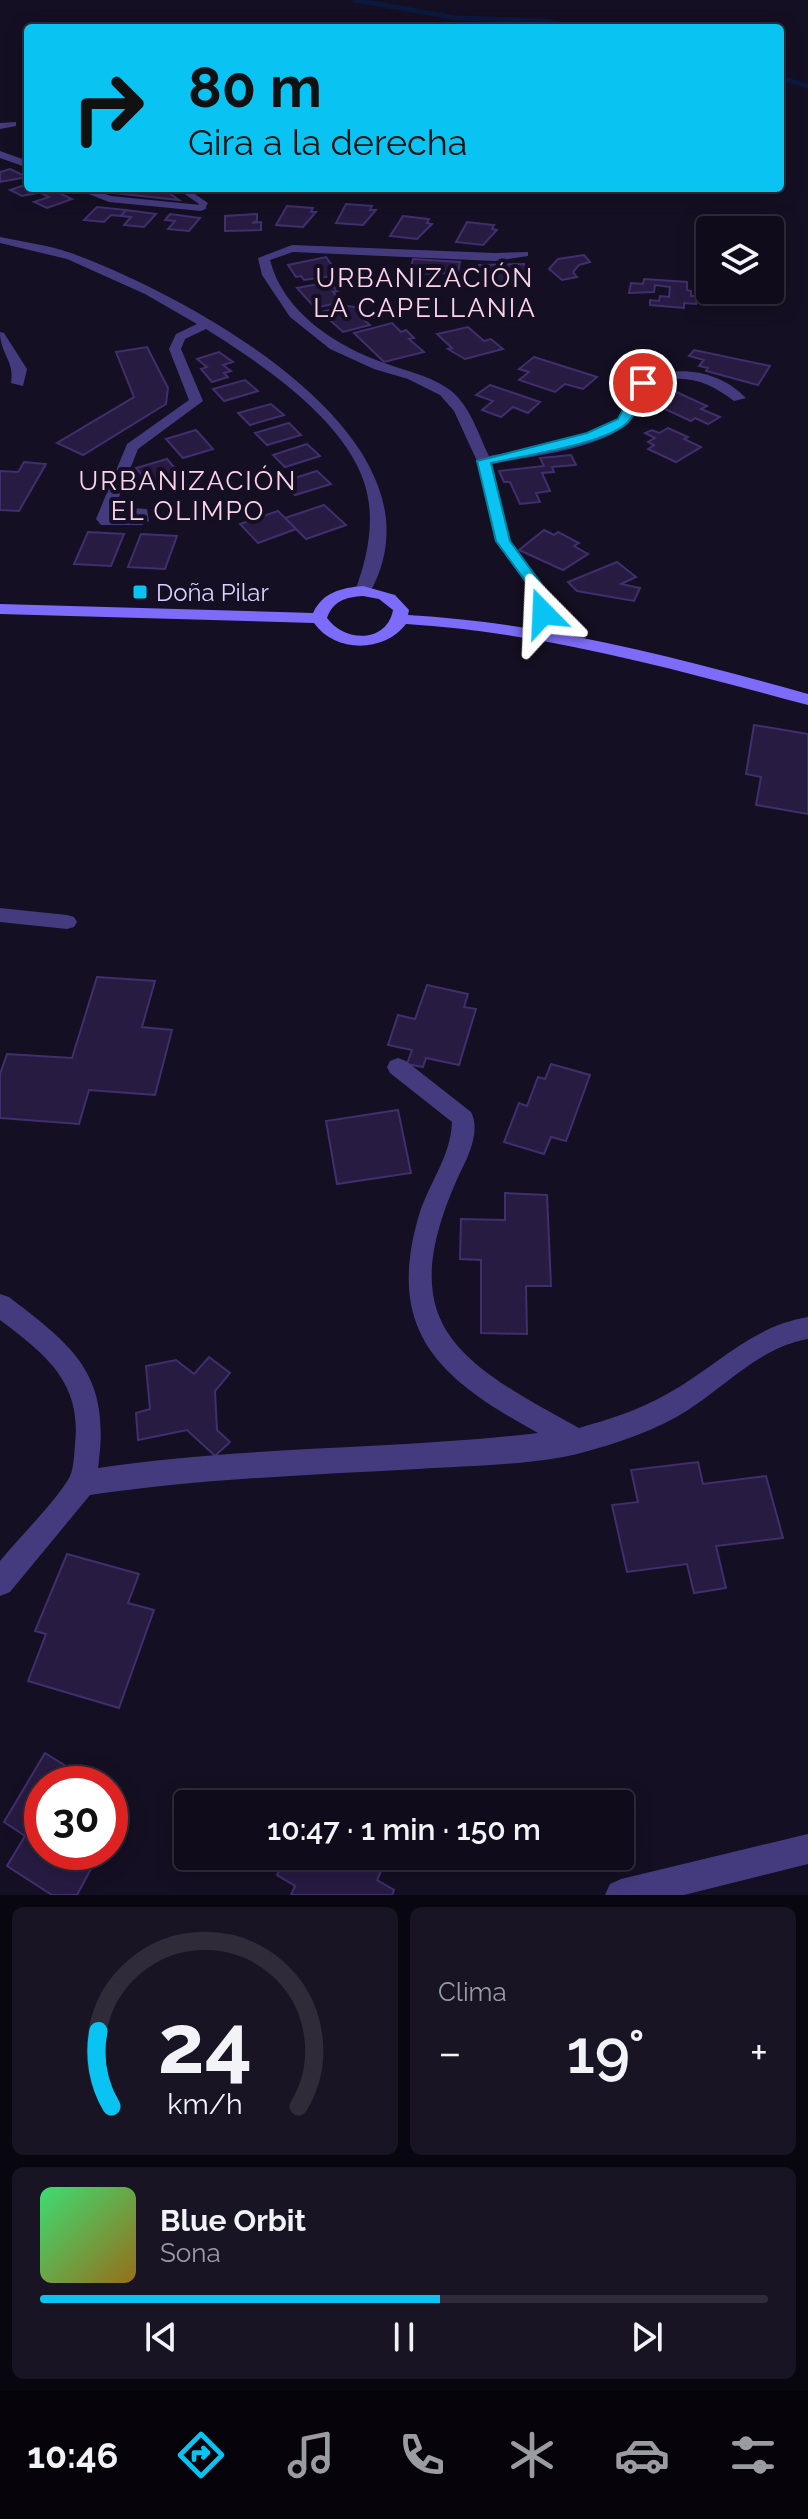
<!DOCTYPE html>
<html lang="es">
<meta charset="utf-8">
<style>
:root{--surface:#0f0b1a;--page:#181423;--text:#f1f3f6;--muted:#9b9ba2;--line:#2f2b39;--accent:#09c4f2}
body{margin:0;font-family:Raleway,sans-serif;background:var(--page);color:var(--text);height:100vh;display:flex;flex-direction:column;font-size:30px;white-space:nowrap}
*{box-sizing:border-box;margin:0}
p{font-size:26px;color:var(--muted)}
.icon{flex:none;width:44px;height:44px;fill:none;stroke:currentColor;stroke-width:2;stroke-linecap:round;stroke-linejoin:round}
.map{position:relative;height:1895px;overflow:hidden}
.side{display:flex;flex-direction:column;gap:12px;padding:12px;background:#08060e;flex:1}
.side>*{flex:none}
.banner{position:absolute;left:24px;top:24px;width:760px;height:168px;border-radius:8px;box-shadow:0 4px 20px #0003,0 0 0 2px var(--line);background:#09c4f2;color:#111;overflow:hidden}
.fabs{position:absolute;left:696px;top:216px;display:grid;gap:16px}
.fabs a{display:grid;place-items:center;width:88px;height:88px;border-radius:8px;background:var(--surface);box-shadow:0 4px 20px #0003,0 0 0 2px var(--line);font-size:40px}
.speed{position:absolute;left:24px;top:1766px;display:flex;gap:16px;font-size:40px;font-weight:700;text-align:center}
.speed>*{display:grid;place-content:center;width:104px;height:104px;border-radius:50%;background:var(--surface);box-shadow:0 4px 20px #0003,0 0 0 2px var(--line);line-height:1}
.speed .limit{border:12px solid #d22;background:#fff;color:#111}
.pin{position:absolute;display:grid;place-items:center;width:68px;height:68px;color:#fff;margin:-34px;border:4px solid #fff;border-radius:50%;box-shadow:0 2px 8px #0007}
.me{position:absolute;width:88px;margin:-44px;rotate:339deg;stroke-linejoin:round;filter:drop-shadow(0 0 6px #0008)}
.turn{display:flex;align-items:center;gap:28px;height:168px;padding:0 32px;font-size:36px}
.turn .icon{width:104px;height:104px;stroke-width:2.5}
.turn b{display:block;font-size:56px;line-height:68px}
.big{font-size:60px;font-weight:600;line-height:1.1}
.side .widget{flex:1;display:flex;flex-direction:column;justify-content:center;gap:12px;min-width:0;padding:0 28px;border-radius:12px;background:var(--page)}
.side .dial{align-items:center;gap:0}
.dial svg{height:208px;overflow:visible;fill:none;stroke:var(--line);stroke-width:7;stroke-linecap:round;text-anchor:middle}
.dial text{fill:var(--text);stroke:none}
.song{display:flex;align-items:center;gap:24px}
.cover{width:96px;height:96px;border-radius:12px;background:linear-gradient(135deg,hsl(140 70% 55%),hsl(40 70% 35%))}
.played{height:8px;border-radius:4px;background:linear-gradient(90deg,var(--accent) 55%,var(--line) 55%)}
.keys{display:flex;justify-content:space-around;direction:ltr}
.heat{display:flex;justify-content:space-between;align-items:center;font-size:44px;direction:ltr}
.side .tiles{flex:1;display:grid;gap:12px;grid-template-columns:1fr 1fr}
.widget:last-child{grid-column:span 2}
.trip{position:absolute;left:174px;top:1790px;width:460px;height:80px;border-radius:8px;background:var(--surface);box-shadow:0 4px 20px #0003,0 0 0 2px var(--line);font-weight:600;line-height:80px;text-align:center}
.menu{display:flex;height:128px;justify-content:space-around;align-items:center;background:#06040a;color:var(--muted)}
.menu .icon{width:56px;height:56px}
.menu .on{color:var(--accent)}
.menu b{font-size:36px;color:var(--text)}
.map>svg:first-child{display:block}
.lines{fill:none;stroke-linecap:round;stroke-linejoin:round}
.stream{stroke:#0b193e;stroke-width:5}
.building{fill:#271b42;stroke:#412e6d;stroke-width:2}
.service{fill:#443b7f;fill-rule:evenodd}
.minor{fill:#443b7f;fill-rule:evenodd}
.secondary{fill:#7d6cf9;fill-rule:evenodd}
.route{fill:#09c4f2;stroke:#067f9d;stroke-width:2}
.poi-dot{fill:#09c4f2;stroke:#140f22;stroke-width:3}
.labels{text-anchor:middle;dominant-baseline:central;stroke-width:8;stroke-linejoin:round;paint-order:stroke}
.far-poi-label{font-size:24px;fill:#dbd1fd;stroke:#140f22;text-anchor:start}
.far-neighbourhood-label{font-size:26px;letter-spacing:2px;fill:#fdd3ea;stroke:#140f22}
</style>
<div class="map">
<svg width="808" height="1895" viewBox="0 0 808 1895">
<rect width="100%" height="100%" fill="#140f22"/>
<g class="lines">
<g class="stream">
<path d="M355 0 457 18 546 21 577 28"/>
<path d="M780 78 808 86"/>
</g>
</g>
<g class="building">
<path d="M10 169 27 177 0 182V172Z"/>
<path d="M28 184V188L53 190 22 196 10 190Z"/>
<path d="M104 188H162L179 200 114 193Z"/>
<path d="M53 190 72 199 47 208 34 202 49 197 43 194Z"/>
<path d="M346 204 372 206 370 210H376L363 225 336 223Z"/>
<path d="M287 206 313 208 311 212H316L303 227 276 225Z"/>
<path d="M97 207 126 210 121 216 111 215 104 222 84 220Z"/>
<path d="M126 210 156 214 144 227 124 225 131 217 121 216Z"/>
<path d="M170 214 200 218 189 231 168 229 175 221 165 220Z"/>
<path d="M257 214V221L252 223 261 222V230L225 231V216Z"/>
<path d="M403 216 429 219 427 223 432 224 417 239 390 236Z"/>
<path d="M467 222 494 225 492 229 497 230 483 245 456 242Z"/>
<path d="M584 255 590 262 579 265 573 272 577 277 562 280 549 269 558 259Z"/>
<path d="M326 257 339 275 304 280 301 276 296 277 288 265Z"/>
<path d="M413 259 460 262 458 273 409 274Z"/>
<path d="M524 264 527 274 504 275 505 282 489 283 486 272H481L479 265Z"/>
<path d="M644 279 687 282V290L691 291V296H697L696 304 684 303V308L650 305V300L659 301 660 296 669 297 670 287 655 285 654 292 629 293 631 283 643 284Z"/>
<path d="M324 283 332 285 338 291 333 292 342 302 315 308 297 288Z"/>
<path d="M346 306 355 307 362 314 358 315 370 325 343 332 321 312Z"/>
<path d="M392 323 401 332 406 330 414 338 409 339 424 352 384 362 354 333Z"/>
<path d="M468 327 484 341 491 339 503 349 465 359 448 349 452 348 437 334Z"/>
<path d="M147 347 168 388 166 404 83 455 57 443 134 397 116 352Z"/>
<path d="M694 350 770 366 758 385 706 371 708 368 699 366 704 360 689 356Z"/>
<path d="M219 352 233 362 223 365 231 371 224 373 228 377 212 382 201 369 207 367 197 359Z"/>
<path d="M534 357 597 377 583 389 565 384 555 392 519 380 529 372 519 369Z"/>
<path d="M245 380 258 391 224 401 213 389Z"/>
<path d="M490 385 540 402 528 413 513 407 501 417 482 410 493 401 476 395Z"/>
<path d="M672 390 707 406 701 409 720 417 708 424 695 418 691 421 658 406 664 403 656 399Z"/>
<path d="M271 404 284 415 250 425 238 413Z"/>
<path d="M289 423 301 435 267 445 255 433Z"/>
<path d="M668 428 688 437 684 439 701 447 676 462 648 449 654 445 648 442 655 438 645 433 652 430 659 433Z"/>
<path d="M196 430 213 449 183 458 166 439Z"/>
<path d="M307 444 320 456 285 467 273 455Z"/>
<path d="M571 455 576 465 552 467 554 472 542 473 550 491 536 493 540 502 520 504 510 482H504L499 471 544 466 540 458Z"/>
<path d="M167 459 184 479 153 488 136 468Z"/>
<path d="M24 462 46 464 19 511 0 510V471L18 472Z"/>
<path d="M317 471 331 484 295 495 282 482Z"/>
<path d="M324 505 346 525 306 539 285 518Z"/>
<path d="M278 511 296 529 258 543 240 524Z"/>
<path d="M544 530 554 535 558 532 579 543 574 546 588 554 563 570 519 550Z"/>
<path d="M88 532 124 534 111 566 74 564Z"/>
<path d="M141 534 177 536 165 569 128 567Z"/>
<path d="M617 562 636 577 621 584 640 588 634 601 577 591 568 582Z"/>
<path d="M754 725 808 734V814L756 805 761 777 746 774Z"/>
<path d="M97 977 155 981 142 1027 172 1030 155 1095 89 1090 79 1124 0 1118V1074L7 1054 72 1058Z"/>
<path d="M427 985 468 994 464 1007 476 1009 459 1065 426 1058 423 1067 407 1064 412 1050 388 1045 398 1015 415 1019Z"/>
<path d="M551 1064 590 1075 566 1141 551 1137 544 1154 504 1142 519 1103 527 1106 538 1077 545 1079Z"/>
<path d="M398 1110 411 1173 337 1184 326 1121Z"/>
<path d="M505 1193 547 1195 551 1286H526L527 1334 481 1333V1260L460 1259 461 1219 505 1220Z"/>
<path d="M209 1357 230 1373 215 1391 217 1430 230 1442 215 1456 187 1430 138 1440 136 1413 150 1409 146 1366 176 1360 194 1374Z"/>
<path d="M698 1462 703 1484 766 1476 783 1538 716 1546 726 1588 694 1593 687 1564 627 1572 612 1505 638 1502 631 1470Z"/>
<path d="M67 1554 139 1574 128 1603 154 1610 119 1708 28 1681 46 1634 35 1631Z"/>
<path d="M45 1753 95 1784H42V1852H100L77 1895H52L7 1866 25 1836 4 1822Z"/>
<path d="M110 1793 127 1804 110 1835Z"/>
<path d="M286 1856H334L344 1862 347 1856H379L386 1860 377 1880 394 1890 392 1895H291L295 1886 277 1875Z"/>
</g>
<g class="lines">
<path class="service" d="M176 188H186L208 203 204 210H198L199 204Z"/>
<g class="minor">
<path d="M16 122V126L0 129V123Z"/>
<path d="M0 151 28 161V168L0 158Z"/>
<path d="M73 188H88L111 196 201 205 207 208 201 211 109 202Z"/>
<path d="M0 237C24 242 48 245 71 253 186 295 458 438 369 594H357L355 591C368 556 376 518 364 482 343 418 260 363 206 329L185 339 181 349 203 401 138 449 115 507 147 509 149 521 142 525H101L96 519 127 444 189 400 169 349 176 334 197 324 145 294 67 259 0 243ZM112 516H135V517H111Z"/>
<path d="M292 245 495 253 528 252V256L495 261 293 252 270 260C283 312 336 346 384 363 406 371 428 375 447 388 469 402 478 434 489 456 523 449 599 442 622 415 630 405 632 391 638 380 675 365 717 368 746 398L734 401C707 380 681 372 649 385 644 399 639 414 628 423 599 450 530 456 492 464L510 541 549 593 554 634 546 639 540 638 533 593 495 541 477 461 454 411 440 395 408 379 374 369 330 349 290 317 262 275 258 258Z"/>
<path d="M0 332 4 333 27 369 23 386 11 383C15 361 0 354 0 332Z"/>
<path d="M0 908 67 915 74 917 77 922 74 927 67 929 0 922Z"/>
<path d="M398 1058 406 1061 471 1112C481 1131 468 1157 459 1175 391 1325 457 1361 579 1428 610 1419 639 1410 667 1394 715 1368 751 1326 808 1317V1339C761 1347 727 1385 688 1410 657 1430 618 1443 581 1453 535 1465 466 1466 418 1469 308 1475 199 1479 90 1495L10 1592 0 1596V1561C22 1534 49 1509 68 1480 74 1471 74 1455 75 1444 82 1382 45 1354 0 1320V1294L9 1297C77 1349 111 1376 98 1468 244 1446 392 1450 538 1433 442 1380 384 1334 419 1215 429 1183 451 1156 452 1122L390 1073 387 1067 390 1061Z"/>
<path d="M808 1834V1864L684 1895H605L610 1884 621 1879Z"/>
</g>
<path class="secondary" d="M363 586 395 595 409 610 408 615C545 623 676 657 808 694V705C673 669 547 633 406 624 384 653 335 653 314 623L0 614V604L313 613C323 592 341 588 363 586ZM363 596 379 599 393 610C387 643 345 643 327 618 333 601 346 597 363 596Z"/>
</g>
<path class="route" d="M638 381 649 383C643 397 638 411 628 422 607 444 522 456 491 463L510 541 548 593 551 613 549 617H538L534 593 496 541 477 461 587 433 618 419Z"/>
<rect class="poi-dot" x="132" y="584" width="16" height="16" rx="4"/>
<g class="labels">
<g class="far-poi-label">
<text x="156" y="592">Doña Pilar</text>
</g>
<g class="far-neighbourhood-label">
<text x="425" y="278">URBANIZACIÓN<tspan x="425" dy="30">LA CAPELLANIA</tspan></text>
<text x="188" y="481">URBANIZACIÓN<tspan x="188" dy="30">EL OLIMPO</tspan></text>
</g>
</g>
</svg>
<div class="fabs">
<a><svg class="icon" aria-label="layers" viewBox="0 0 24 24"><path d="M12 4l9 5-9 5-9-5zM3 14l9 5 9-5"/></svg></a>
</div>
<div class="speed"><div class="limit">30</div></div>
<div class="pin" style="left:643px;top:383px;background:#d93025"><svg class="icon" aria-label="arrive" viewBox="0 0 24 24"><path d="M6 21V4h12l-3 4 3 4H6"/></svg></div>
<svg class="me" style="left:543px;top:613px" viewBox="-20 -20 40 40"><path d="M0-17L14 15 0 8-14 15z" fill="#09c4f2" stroke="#fff" stroke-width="4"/></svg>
<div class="trip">10:47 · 1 min · 150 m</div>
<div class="banner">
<div class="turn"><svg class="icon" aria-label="right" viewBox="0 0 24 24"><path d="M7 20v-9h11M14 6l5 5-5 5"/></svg><div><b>80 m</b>Gira a la derecha</div></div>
</div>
</div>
<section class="side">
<div class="tiles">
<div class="widget dial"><svg viewBox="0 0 100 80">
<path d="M14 69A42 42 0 1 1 86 69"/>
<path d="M14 69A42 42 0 0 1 9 40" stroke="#09c4f2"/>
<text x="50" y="56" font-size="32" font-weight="700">24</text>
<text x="50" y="72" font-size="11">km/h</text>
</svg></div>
<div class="widget"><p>Clima</p>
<div class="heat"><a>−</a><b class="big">19°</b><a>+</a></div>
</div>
<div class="widget">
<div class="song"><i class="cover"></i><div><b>Blue Orbit</b><p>Sona</p></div></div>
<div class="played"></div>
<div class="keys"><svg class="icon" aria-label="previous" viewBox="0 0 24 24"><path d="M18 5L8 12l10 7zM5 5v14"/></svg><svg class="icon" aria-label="pause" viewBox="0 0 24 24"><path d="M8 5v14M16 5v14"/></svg><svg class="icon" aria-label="next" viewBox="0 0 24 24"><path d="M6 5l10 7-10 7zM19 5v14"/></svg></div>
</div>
</div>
</section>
<nav class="menu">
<b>10:46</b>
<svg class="icon on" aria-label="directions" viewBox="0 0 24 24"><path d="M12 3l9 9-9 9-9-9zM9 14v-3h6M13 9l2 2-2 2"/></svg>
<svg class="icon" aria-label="music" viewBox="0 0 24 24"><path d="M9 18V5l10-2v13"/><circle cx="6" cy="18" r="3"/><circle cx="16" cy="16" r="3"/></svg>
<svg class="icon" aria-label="phone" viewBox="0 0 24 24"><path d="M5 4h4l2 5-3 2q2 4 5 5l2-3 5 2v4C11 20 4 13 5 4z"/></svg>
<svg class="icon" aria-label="climate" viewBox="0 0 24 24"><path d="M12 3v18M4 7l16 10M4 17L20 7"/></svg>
<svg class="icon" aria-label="car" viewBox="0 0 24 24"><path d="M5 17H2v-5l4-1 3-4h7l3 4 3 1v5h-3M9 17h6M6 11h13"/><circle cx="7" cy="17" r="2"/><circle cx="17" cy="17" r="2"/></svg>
<svg class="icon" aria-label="filters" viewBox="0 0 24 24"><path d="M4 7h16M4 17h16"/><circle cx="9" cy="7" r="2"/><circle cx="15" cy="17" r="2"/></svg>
</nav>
